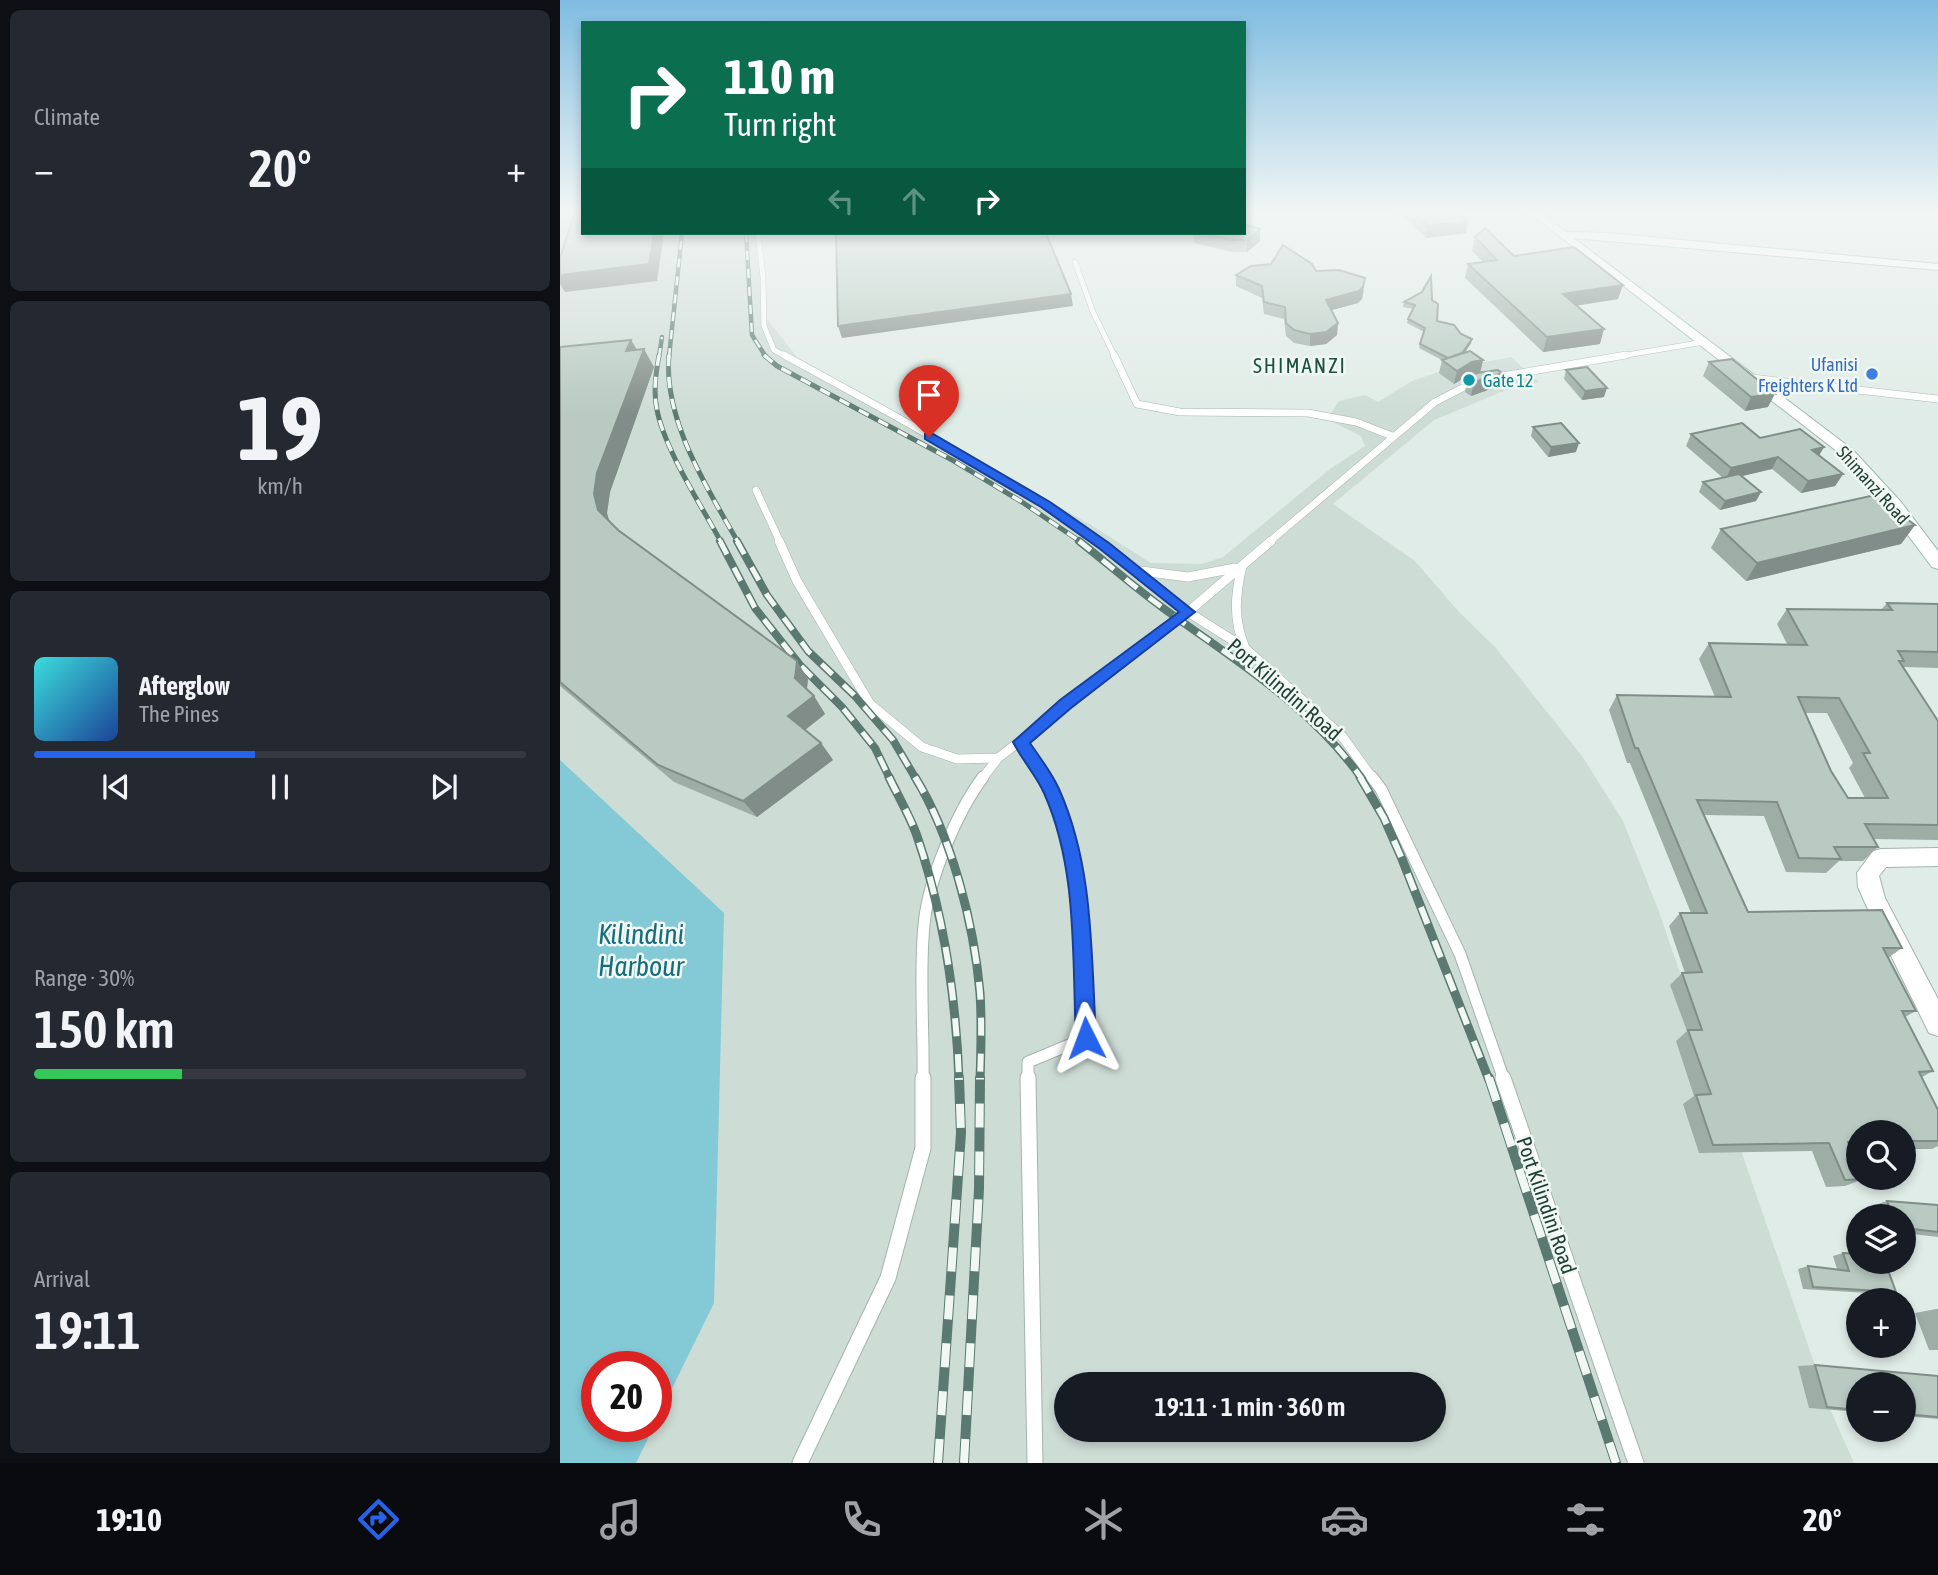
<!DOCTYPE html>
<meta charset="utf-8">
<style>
:root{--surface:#171b24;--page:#242831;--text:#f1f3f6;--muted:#9ea1a6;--line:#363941;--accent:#2563eb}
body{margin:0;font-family:"Asap Condensed",sans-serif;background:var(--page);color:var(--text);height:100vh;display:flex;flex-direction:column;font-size:26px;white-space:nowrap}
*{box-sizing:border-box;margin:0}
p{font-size:23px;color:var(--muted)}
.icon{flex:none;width:38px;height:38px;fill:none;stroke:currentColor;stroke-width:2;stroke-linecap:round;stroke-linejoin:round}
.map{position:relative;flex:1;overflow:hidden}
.drawer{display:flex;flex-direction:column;gap:10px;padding:10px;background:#0d0f14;width:560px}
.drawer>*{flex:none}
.guide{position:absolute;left:21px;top:21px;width:665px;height:214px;border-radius:0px;box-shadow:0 4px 10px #0003;background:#0b6e4f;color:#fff;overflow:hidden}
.buttons{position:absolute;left:1286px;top:1120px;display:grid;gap:14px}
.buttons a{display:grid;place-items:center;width:70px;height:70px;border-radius:50%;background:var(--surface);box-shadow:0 4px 10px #0003;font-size:35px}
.speed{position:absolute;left:21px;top:1351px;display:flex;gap:14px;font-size:35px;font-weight:700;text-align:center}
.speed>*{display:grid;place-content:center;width:91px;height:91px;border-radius:50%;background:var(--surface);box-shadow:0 4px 10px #0003;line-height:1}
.speed .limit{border:10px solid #d22;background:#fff;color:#111}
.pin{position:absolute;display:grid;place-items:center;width:60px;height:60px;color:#fff;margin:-72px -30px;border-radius:50% 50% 50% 0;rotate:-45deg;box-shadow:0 0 7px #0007}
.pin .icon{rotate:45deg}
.me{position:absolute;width:77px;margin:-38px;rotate:357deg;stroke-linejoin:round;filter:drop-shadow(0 0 5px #0008)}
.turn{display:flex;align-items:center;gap:24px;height:147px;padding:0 28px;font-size:32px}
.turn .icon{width:91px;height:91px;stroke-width:2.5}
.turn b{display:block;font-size:49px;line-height:60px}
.lanes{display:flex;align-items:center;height:66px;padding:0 28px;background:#0003;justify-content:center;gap:35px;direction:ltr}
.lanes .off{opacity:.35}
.big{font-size:52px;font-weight:600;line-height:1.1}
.drawer .widget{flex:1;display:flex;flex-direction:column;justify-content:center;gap:10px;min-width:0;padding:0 24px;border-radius:10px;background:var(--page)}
.drawer .dial{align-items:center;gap:0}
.dial b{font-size:91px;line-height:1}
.song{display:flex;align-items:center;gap:21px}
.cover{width:84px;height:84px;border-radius:10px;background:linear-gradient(135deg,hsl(180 70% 55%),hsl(220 70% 35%))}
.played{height:7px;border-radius:4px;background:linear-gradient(90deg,var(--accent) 45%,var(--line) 45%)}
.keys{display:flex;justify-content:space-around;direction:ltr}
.heat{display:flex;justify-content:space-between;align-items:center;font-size:38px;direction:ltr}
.charge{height:10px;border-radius:5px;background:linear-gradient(90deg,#34c759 30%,var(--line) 0)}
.trip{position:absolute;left:494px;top:1372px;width:392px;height:70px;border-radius:35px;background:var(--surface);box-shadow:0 4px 10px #0003;font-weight:600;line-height:70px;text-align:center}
.dock{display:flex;height:112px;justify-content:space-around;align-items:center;background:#090b0e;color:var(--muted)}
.dock .icon{width:49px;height:49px}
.dock .active{color:var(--accent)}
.dock b{font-size:32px;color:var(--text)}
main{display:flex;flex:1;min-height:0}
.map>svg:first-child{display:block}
.built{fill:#cedcd6;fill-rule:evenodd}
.water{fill:#83c9d6}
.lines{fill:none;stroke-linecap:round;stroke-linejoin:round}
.service-far4-casing{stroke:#a2b4ae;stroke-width:6}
.service-far3-casing{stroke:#a2b4ae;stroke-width:8}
.service-far2-casing{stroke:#a2b4ae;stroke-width:10}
.service-far1-casing{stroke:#a2b4ae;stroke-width:13}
.service-casing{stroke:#a2b4ae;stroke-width:17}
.minor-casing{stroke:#a2b4ae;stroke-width:2}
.secondary-casing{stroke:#9db9af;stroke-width:2}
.service-far4{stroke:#fff;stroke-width:5}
.service-far3{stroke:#fff;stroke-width:7}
.service-far2{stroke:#fff;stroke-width:9}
.service-far1{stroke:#fff;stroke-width:11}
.service{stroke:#fff;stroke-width:15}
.minor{fill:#fff;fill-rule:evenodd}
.secondary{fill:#fff;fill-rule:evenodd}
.rail-far4-casing{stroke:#5a7971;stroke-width:4.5}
.rail-far3-casing{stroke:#5a7971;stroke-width:5}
.rail-far2-casing{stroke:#5a7971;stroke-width:8}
.rail-far1-casing{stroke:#5a7971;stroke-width:9}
.rail-casing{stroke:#5a7971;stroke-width:10}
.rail-far4{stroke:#f1f8f4;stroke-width:2.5;stroke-dasharray:9;stroke-linecap:butt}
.rail-far3{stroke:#f1f8f4;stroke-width:3.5;stroke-dasharray:11;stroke-linecap:butt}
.rail-far2{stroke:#f1f8f4;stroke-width:5;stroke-dasharray:15;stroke-linecap:butt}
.rail-far1{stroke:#f1f8f4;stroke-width:6;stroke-dasharray:18;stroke-linecap:butt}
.rail{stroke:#f1f8f4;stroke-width:8;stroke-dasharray:24;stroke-linecap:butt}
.wall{fill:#9eaea7;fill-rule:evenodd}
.shaded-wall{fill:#818d88}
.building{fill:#b8cac2;stroke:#818d88;stroke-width:2;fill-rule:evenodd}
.route{fill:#2563eb;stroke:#184099;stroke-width:2}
.shop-dot{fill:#3f7fe0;stroke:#f1f8f4;stroke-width:2.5}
.culture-dot{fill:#0f9aa8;stroke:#f1f8f4;stroke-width:2.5}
.labels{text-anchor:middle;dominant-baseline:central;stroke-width:5;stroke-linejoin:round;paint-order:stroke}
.far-shop-label{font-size:18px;fill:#366cbe;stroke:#f1f8f4;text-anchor:end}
.far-culture-label{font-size:18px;fill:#0d838f;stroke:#f1f8f4;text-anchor:start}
.far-street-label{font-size:18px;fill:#1f3e35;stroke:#f1f8f4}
.far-quarter-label{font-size:21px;letter-spacing:2px;fill:#1a5143;stroke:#f1f8f4}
.street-label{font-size:21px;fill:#1f3e35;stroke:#f1f8f4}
.near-water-label{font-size:28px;font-style:italic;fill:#156d7e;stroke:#f1f8f4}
</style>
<main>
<section class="drawer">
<div class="widget"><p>Climate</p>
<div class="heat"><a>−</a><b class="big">20°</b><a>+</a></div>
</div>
<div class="widget dial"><b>19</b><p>km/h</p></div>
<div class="widget">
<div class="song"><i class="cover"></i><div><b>Afterglow</b><p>The Pines</p></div></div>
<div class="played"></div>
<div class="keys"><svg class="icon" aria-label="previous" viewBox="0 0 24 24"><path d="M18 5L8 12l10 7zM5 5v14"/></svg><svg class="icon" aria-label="pause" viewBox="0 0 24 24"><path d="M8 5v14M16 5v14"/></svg><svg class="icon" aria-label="next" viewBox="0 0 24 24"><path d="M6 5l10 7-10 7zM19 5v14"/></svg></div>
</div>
<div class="widget"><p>Range · 30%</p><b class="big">150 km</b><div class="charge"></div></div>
<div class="widget"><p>Arrival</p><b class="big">19:11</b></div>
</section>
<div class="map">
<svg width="1378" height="1463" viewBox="0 0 1378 1463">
<rect width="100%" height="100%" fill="#e0ece7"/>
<path class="built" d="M0 211H23V233H199L207 319 237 357 531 525 591 563 641 564 663 557 770 469 805 446 801 436 767 419 779 401 805 395 818 402 852 381 887 369 951 357 979 382 946 390 874 420 773 504 855 561 899 612 936 648 1022 756 1063 821 1098 909 1270 1409 1294 1463H53L71 1426H96V1374L132 1301 0 789ZM506 1384H873V1430H506Z"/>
<path class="water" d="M0 760 164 913 154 1303 96 1421V1367H37V1426H94L76 1463H0Z"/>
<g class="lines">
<defs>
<g id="service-far4">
<path d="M198 233 203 277 204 326 214 350 227 357"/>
<path d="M515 262 533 312 555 357"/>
<path d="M1055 357 1144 342"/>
</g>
<g id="service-far3">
<path d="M224 355C331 413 439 472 540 542"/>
<path d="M554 355 577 404 620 412 748 413 796 422 832 436"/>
<path d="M931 378 1066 355"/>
<path d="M1192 378 1378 399"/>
<path d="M196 490 220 542"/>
<path d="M709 542 875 402 916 381"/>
</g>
<g id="service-far2">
<path d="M219 541 237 581 310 704 362 747 397 759 438 758 628 612 711 541"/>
<path d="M537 541 628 612 685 648 782 736 813 779"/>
<path d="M682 566C675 596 673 619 685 648"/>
<path d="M581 571 628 577 675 568"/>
<path d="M461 742 485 779"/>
<path d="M422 779 438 758"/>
</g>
<g id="service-far1">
<path d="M812 777 821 789 900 954 944 1080"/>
<path d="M363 1080C364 1029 359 975 364 925 368 880 397 812 423 777"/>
<path d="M468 1080V1062L526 1038C523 951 529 855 484 777"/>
</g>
<g id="service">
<path d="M468 1078 475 1463"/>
<path d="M943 1078 1076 1463"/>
<path d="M240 1463 328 1278 363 1148V1078"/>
</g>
<g id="minor">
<path d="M1005 232 1047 233 1378 264V270L1001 237V233Z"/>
<path d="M1378 848V866L1326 867 1319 876 1325 898 1378 999V1036L1369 1033 1306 905 1298 887 1297 873 1313 851 1321 849Z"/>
</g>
<path id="secondary" d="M967 211H978L1293 450 1341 502 1378 551V569L1372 567 1329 510 1283 456Z"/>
</defs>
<use href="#service-far4" class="service-far4-casing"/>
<use href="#service-far3" class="service-far3-casing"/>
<use href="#service-far2" class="service-far2-casing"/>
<use href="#service-far1" class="service-far1-casing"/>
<use href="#service" class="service-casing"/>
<use href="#minor" class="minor-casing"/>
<use href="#secondary" class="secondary-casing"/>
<use href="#service-far4" class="service-far4"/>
<use href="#service-far3" class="service-far3"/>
<use href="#service-far2" class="service-far2"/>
<use href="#service-far1" class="service-far1"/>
<use href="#service" class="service"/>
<use href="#minor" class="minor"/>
<use href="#secondary" class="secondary"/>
<defs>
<g id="rail-far4">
<path d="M186 233 192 335 206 357"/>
<path d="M99 357 102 337"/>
<path d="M109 357 122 233"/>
</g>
<g id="rail-far3">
<path d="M99 355C96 373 93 391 97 410 105 450 141 505 161 542"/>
<path d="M109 355C103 419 147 488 178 542"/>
<path d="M204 355 217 366 394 461 462 502 521 542"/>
</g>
<g id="rail-far2">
<path d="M160 541 195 608 240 665 282 707 315 748 330 779"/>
<path d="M177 541 207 595 248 651 294 695 333 740 356 779"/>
<path d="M519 541C547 563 574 587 603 608 674 660 750 705 802 779"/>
</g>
<g id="rail-far1">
<path d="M329 777C338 796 350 816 357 836 384 915 396 996 399 1080"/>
<path d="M355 777C392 837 414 924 420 993 422 1022 421 1051 420 1080"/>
<path d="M800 777 824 818 842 859 929 1080"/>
</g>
<g id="rail">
<path d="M929 1078 1056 1463"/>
<path d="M378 1463 401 1133 399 1078"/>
<path d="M404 1463 419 1189 420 1078"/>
</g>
</defs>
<use href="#rail-far4" class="rail-far4-casing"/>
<use href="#rail-far3" class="rail-far3-casing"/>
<use href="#rail-far2" class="rail-far2-casing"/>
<use href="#rail-far1" class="rail-far1-casing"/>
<use href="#rail" class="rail-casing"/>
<use href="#rail-far4" class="rail-far4"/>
<use href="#rail-far3" class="rail-far3"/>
<use href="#rail-far2" class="rail-far2"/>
<use href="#rail-far1" class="rail-far1"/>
<use href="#rail" class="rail"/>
</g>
<g class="wall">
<path d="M837 211H896L906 233 866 238Z"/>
<path d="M700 229V241L687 252H672L634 243V233H684Z"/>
<path d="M915 237 954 256 1058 299 1016 306 1040 344 983 352 905 278 908 264 923 262 912 251Z"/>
<path d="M756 271 804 290 802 299 798 303 771 310 778 323 777 335 766 344 750 346 734 343 726 336 724 319 704 314 702 298 676 286V275Z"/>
<path d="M872 300 877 321 901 334 911 343 905 353 923 360 920 373 939 386 911 396 905 392 908 378 915 374 909 375 894 384 879 373 882 360 859 348 864 332 847 323 848 319 853 309 843 307 844 302Z"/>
<path d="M71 340 77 350 94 367 50 492 47 513 49 521 58 530 248 679 247 689 254 696 265 714 245 730 261 743 273 760 197 817 114 782 0 686V347Z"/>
<path d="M1149 362 1208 407 1185 411 1143 376Z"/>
<path d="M1006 370 1044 397 1022 400 1004 379Z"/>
<path d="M973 427 1016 452 988 457 971 436Z"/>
<path d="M1131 434 1200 438 1264 447 1259 455 1283 474 1275 486 1241 493 1212 469 1182 476 1201 492 1196 501 1160 510 1139 492 1143 482 1163 478 1126 446Z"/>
<path d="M1355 525 1341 544 1186 581 1151 548 1161 529Z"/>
<path d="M1327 603 1378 604V668L1344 667 1378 721V840L1313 839 1318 847 1303 861H1279L1266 873 1226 872 1204 816 1144 815 1188 912 1342 948 1328 958 1356 1011 1345 1017 1373 1071 1362 1077 1378 1110V1146L1372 1149H1344V1132H1298V1150H1291L1304 1179 1285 1186 1266 1187 1252 1151 1139 1153 1123 1104 1134 1096 1116 1041 1127 1031 1110 985 1122 973H1125L1109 926 1120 913H1131L1070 763H1067L1049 710 1057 695 1155 697 1139 659 1149 643 1227 644 1217 624 1227 609 1321 610ZM1245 713H1267L1293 763 1289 768 1305 798H1288L1271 771Z"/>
<path d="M1327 1201 1378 1205V1237L1344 1233V1216H1319L1315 1205Z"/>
<path d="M1283 1253 1336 1292 1324 1294 1243 1289 1238 1269 1248 1266 1277 1269 1273 1256Z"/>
<path d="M1376 1309H1378V1350H1369L1355 1313Z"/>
<path d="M1255 1365 1378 1376V1419L1344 1416V1384H1298V1412L1249 1408 1238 1366Z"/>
</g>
<g class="shaded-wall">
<path d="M908 221 906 233 866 238 868 226Z"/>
<path d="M700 229V241L687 252V240Z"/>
<path d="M94 233H104L97 281 5 292 0 284V275Z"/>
<path d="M805 278 802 299 798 303 765 312 766 300Z"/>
<path d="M1063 285 1058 299 999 308 1003 294Z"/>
<path d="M511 294 513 306 282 338 278 326Z"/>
<path d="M778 323 777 335 766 344 750 346V334Z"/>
<path d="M1044 329 1040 344 983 352 987 337Z"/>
<path d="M912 339 911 343 896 366 897 362Z"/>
<path d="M71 340 81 357 84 349 94 367 50 492 47 513 51 528 38 510 34 494 37 473 66 351Z"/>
<path d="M923 360 920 373 909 375 894 384 897 371 912 362Z"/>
<path d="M942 373 939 386 911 396 914 382Z"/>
<path d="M1047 388 1044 397 1022 400 1025 391Z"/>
<path d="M1215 394 1208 407 1185 411 1191 397Z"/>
<path d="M1019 443 1016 452 988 457 991 447Z"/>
<path d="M1264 447 1257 459 1252 450Z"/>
<path d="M1218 457 1212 469 1165 480 1171 468Z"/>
<path d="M1283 474 1275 486 1241 493 1248 481Z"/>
<path d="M1201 492 1196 501 1160 510 1165 501Z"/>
<path d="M1355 525 1341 544 1186 581 1197 563Z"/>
<path d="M237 661 248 679 246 696 235 678Z"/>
<path d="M254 696 265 714 240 734 228 716Z"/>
<path d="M261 743 273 760 197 817 183 801Z"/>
</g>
<g class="building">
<path d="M15 211H23V233H94L89 264 0 275V258Z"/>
<path d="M851 211H896L908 221 868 226Z"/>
<path d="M684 224 700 229 687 240H671L640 233H684Z"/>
<path d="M925 228 954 256 1014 247 1063 285 1003 294 1044 329 987 337 908 264 937 260 915 237Z"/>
<path d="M276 233H486L511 294 278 326Z"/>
<path d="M723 245 752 264 756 271 779 270 805 278 803 287 799 291 766 300 778 323 766 332 750 334 734 330 726 323 725 307 704 302 702 286 676 275 691 266 711 264Z"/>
<path d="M871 276 872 300 878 304 877 321 894 325 901 334 912 339 902 353 888 358 860 344 865 328 848 319 855 305 844 302 862 292Z"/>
<path d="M71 340 66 351 84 349 37 473 34 494 38 510 58 530 237 661 235 678 254 696 228 716 261 743 183 801 98 765 0 682V347Z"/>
<path d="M910 351 923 360 912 362 897 371 882 360Z"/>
<path d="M1172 359 1215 394 1191 397 1149 362Z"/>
<path d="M1027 367 1047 388 1025 391 1006 370Z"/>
<path d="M938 370 942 373 914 382 908 378 917 373Z"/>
<path d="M1001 423 1019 443 991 447 973 427Z"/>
<path d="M1182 423 1200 438 1240 429 1264 447 1252 450 1283 474 1248 481 1218 457 1171 468 1131 434Z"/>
<path d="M1179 474 1201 492 1165 501 1143 482Z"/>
<path d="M1315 495 1355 525 1197 563 1161 529Z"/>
<path d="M1327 603 1378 604V652L1338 651 1344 661H1339L1378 721V825L1305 824 1318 847H1274L1281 859 1239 858 1217 802 1137 800 1188 912 1322 910 1342 948H1323L1356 1011H1342L1373 1071 1359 1072 1378 1110V1141H1344V1132H1298V1142H1288L1298 1167V1178L1304 1179 1285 1180 1269 1143 1153 1145 1136 1095 1151 1094 1128 1030H1142L1122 973 1142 972 1120 913H1147L1078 748H1075L1057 695 1171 697 1149 643 1247 645 1227 609 1332 610ZM1238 697 1279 698 1310 753H1303L1328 798H1288L1271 771Z"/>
<path d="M1327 1201 1378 1205V1232L1344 1228V1216H1333Z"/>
<path d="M1283 1253 1298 1254V1262H1325L1336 1292 1253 1287 1248 1266 1289 1271Z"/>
<path d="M1255 1365 1378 1376V1417L1344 1414V1384H1298V1410L1267 1407Z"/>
</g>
<linearGradient id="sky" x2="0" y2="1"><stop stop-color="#7fbce1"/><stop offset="0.51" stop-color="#f1f6f4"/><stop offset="1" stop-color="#f1f6f4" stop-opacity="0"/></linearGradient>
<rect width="1378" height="415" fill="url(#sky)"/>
<path class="route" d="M365 434H373L490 502 549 543 635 612 511 708 470 743C480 758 492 773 499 789 534 867 531 954 536 1038L533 1045 526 1048 519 1045 516 1038C512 957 518 869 484 793 476 775 462 760 453 742L500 700 619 612 540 549 481 507 365 439Z"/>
<circle class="shop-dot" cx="1312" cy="374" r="7"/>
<circle class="culture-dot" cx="909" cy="380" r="7"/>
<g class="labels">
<g class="far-shop-label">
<text x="1298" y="364">Ufanisi<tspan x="1298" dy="21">Freighters K Ltd</tspan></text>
</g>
<g class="far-culture-label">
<text x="923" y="380">Gate 12</text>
</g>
<g class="far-street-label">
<text transform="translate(1313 485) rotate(48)">Shimanzi Road</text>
</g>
<g class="far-quarter-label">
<text x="740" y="365">SHIMANZI</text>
</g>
<g class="street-label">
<text transform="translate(725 689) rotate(41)">Port Kilindini Road</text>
<text transform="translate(987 1205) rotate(71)">Port Kilindini Road</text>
</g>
<g class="near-water-label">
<text x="81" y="934">Kilindini<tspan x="81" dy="32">Harbour</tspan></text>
</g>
</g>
</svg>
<div class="buttons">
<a><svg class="icon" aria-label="search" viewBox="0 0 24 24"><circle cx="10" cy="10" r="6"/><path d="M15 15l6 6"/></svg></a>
<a><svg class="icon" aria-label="layers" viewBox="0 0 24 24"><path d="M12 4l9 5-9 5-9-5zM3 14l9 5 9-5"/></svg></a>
<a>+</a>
<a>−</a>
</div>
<div class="speed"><div class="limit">20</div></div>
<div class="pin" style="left:369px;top:437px;background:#d93025"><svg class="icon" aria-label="arrive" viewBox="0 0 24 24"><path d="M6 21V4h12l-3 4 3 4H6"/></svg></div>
<svg class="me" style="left:526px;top:1038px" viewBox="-20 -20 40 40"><path d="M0-17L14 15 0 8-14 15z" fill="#2563eb" stroke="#fff" stroke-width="4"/></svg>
<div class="trip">19:11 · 1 min · 360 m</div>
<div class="guide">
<div class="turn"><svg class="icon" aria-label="right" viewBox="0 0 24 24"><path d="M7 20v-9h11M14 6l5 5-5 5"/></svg><div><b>110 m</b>Turn right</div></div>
<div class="lanes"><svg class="icon off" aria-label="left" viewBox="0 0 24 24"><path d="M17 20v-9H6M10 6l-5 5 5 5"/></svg><svg class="icon off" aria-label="ahead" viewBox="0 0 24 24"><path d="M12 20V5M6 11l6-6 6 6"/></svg><svg class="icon" aria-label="right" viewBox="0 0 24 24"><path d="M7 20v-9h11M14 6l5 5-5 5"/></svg></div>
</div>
</div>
</main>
<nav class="dock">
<b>19:10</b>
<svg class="icon active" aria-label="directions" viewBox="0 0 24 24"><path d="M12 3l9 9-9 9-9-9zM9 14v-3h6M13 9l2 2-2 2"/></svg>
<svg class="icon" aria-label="music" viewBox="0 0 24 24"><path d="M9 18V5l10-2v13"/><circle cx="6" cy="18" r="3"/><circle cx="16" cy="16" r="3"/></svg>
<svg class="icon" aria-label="phone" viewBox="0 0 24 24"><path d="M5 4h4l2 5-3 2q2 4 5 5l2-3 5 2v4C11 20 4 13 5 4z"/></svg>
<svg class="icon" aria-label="climate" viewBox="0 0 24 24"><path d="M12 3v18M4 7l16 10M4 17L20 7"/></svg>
<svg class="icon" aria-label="car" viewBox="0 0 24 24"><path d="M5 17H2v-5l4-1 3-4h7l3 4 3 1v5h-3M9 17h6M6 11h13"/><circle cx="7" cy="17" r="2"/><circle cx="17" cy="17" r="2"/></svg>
<svg class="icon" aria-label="filters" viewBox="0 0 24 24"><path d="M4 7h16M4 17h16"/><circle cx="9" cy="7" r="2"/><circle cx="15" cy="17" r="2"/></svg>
<b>20°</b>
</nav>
